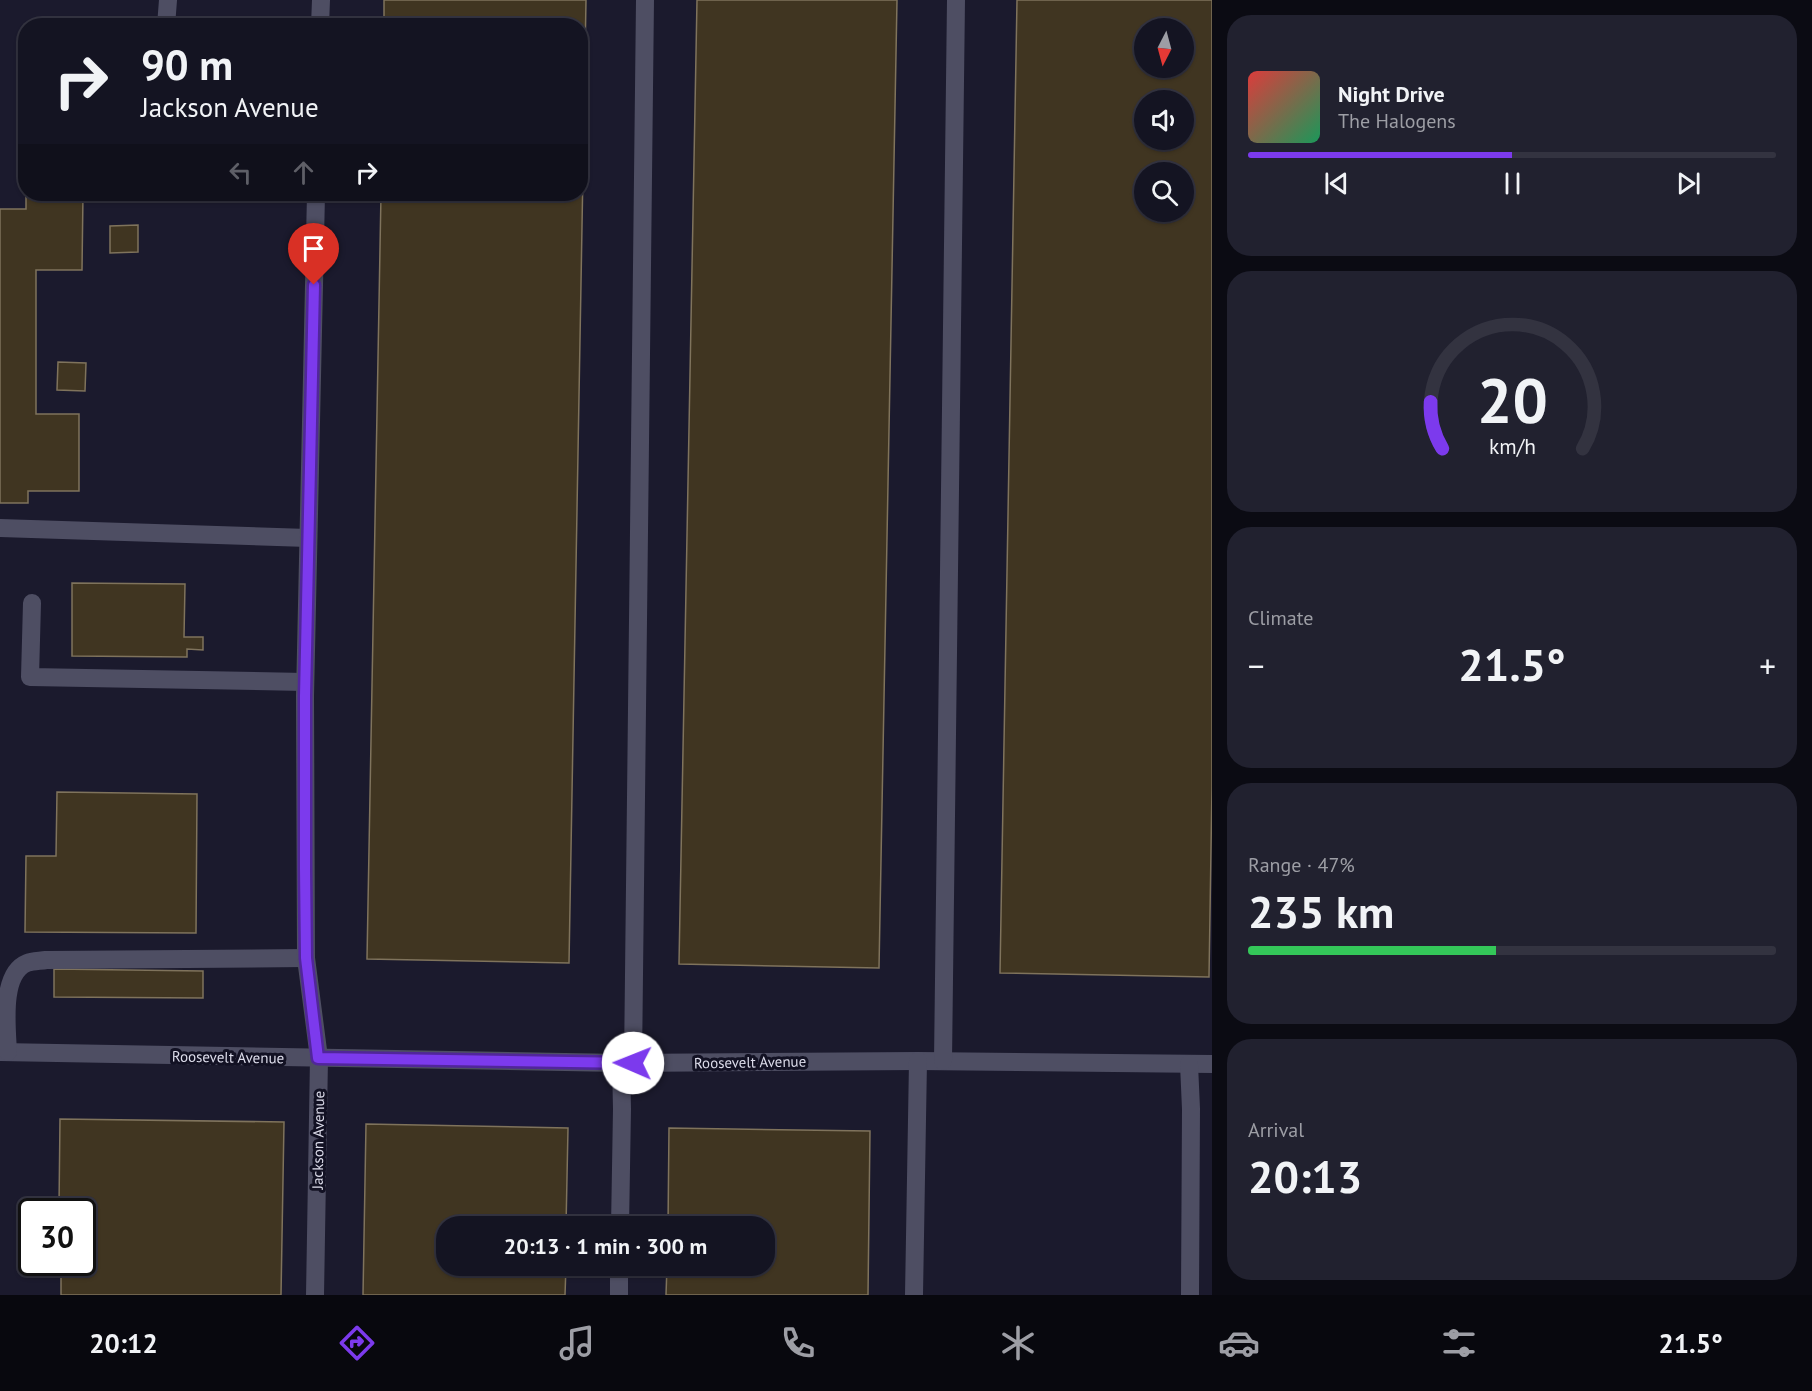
<!DOCTYPE html>
<meta charset="utf-8">
<style>
:root{--surface:#141422;--page:#21212f;--text:#f1f3f6;--muted:#9d9ea5;--line:#333340;--accent:#7c3aed}
body{margin:0;font-family:"PT Sans",sans-serif;background:var(--page);color:var(--text);height:100vh;display:flex;flex-direction:column;font-size:22px;white-space:nowrap}
*{box-sizing:border-box;margin:0}
p{font-size:20px;color:var(--muted)}
.icon{flex:none;width:33px;height:33px;fill:none;stroke:currentColor;stroke-width:2;stroke-linecap:round;stroke-linejoin:round}
.map{position:relative;flex:1;overflow:hidden}
.drawer{display:flex;flex-direction:column;gap:15px;padding:15px;background:#0b0b13;width:600px}
.drawer>*{flex:none}
.top-card{position:absolute;left:18px;top:18px;width:570px;height:183px;border-radius:24px;box-shadow:0 2px 4px #0004,0 0 0 2px var(--line);background:#141422;color:var(--text);overflow:hidden}
.needle{width:39px;rotate:186deg}
.controls{position:absolute;left:1134px;top:18px;display:grid;gap:12px}
.controls a{display:grid;place-items:center;width:60px;height:60px;border-radius:50%;background:var(--surface);box-shadow:0 2px 4px #0004,0 0 0 2px var(--line);font-size:30px}
.speed{position:absolute;left:18px;top:1198px;display:flex;gap:12px;font-size:30px;font-weight:700;text-align:center}
.speed>*{display:grid;place-content:center;width:78px;height:78px;border-radius:50%;background:var(--surface);box-shadow:0 2px 4px #0004,0 0 0 2px var(--line);line-height:1}
.speed .limit{border:3px solid #111;border-radius:9px;background:#fff;color:#111}
.pin{position:absolute;display:grid;place-items:center;width:51px;height:51px;color:#fff;margin:-62px -26px;border-radius:50% 50% 50% 0;rotate:-45deg;box-shadow:0 0 6px #0007}
.pin .icon{rotate:45deg}
.me{position:absolute;width:66px;margin:-33px;rotate:271deg;stroke-linejoin:round;filter:drop-shadow(0 0 4px #0008)}
.turn{display:flex;align-items:center;gap:21px;height:126px;padding:0 24px;font-size:27px}
.turn .icon{width:78px;height:78px;stroke-width:2.5}
.turn b{display:block;font-size:42px;line-height:51px}
.lanes{display:flex;align-items:center;height:57px;padding:0 24px;background:#0003;justify-content:center;gap:30px;direction:ltr}
.lanes .off{opacity:.35}
.big{font-size:45px;font-weight:600;line-height:1.1}
.drawer .widget{flex:1;display:flex;flex-direction:column;justify-content:center;gap:9px;min-width:0;padding:0 21px;border-radius:24px;background:var(--page)}
.drawer .dial{align-items:center;gap:0}
.dial svg{height:156px;overflow:visible;fill:none;stroke:var(--line);stroke-width:7;stroke-linecap:round;text-anchor:middle}
.dial text{fill:var(--text);stroke:none}
.song{display:flex;align-items:center;gap:18px}
.cover{width:72px;height:72px;border-radius:9px;background:linear-gradient(135deg,hsl(0 70% 55%),hsl(150 70% 35%))}
.played{height:6px;border-radius:3px;background:linear-gradient(90deg,var(--accent) 50%,var(--line) 50%)}
.keys{display:flex;justify-content:space-around;direction:ltr}
.heat{display:flex;justify-content:space-between;align-items:center;font-size:33px;direction:ltr}
.charge{height:9px;border-radius:4px;background:linear-gradient(90deg,#34c759 47%,var(--line) 0)}
.trip{position:absolute;left:436px;top:1216px;width:339px;height:60px;border-radius:24px;background:var(--surface);box-shadow:0 2px 4px #0004,0 0 0 2px var(--line);font-weight:600;line-height:60px;text-align:center}
.dock{display:flex;height:96px;justify-content:space-around;align-items:center;background:#08080e;color:var(--muted)}
.dock .icon{width:42px;height:42px}
.dock .on{color:var(--accent)}
.dock b{font-size:27px;color:var(--text)}
main{display:flex;flex:1;min-height:0}
.map>svg:first-child{display:block}
.building{fill:#403521;stroke:#7f735c;stroke-width:1.5;fill-rule:evenodd}
.lines{fill:none;stroke-linecap:round;stroke-linejoin:round}
.minor{stroke:#4e4e63;stroke-width:18}
.route-casing{stroke:#51269a;stroke-width:15}
.route{stroke:#7c3aed;stroke-width:10}
.labels{text-anchor:middle;dominant-baseline:central;stroke-width:6;stroke-linejoin:round;paint-order:stroke}
.street-label{font-size:15px;fill:#dcdcea;stroke:#121123}
</style>
<main>
<div class="map">
<svg width="1212" height="1295" viewBox="0 0 1212 1295">
<rect width="100%" height="100%" fill="#1b1a2d"/>
<g class="building">
<path d="M384 0H586L569 963 367 959 381 194H580V26H384Z"/>
<path d="M697 0H897L879 968 679 964Z"/>
<path d="M1017 0H1212V786L1209 977 1000 973ZM1144 28H1184V68H1144ZM1144 100H1184V140H1144ZM1144 172H1184V212H1144Z"/>
<path d="M26 194H83L82 270H36V414H79V491H28V503H0V209H26Z"/>
<path d="M138 225V252L110 253V226Z"/>
<path d="M58 362 86 363 85 391 57 390Z"/>
<path d="M72 583 185 584 184 637H203V650L187 649V657L72 656Z"/>
<path d="M57 792 197 794 196 933 25 932 26 856H56Z"/>
<path d="M54 969 203 971V998L54 997Z"/>
<path d="M60 1119 284 1122 281 1295H61V1263H82V1212H51V1206L59 1207Z"/>
<path d="M366 1124 568 1128 566 1227H447V1266H566L565 1295H363Z"/>
<path d="M669 1128 870 1131 868 1295H666L667 1266H765V1227H668Z"/>
</g>
<g class="lines">
<g class="minor">
<path d="M166 26 168 0"/>
<path d="M320 26 321 0"/>
<path d="M0 528 308 538"/>
<path d="M32 603 30 677 305 682"/>
<path d="M0 1052 621 1063 918 1061 1212 1064"/>
<path d="M8 1052C7 1028 0 974 27 963 32 961 40 961 46 960L306 958"/>
<path d="M943 1061 956 0"/>
<path d="M633 1063 645 0"/>
<path d="M1189 1064 1191 1109 1190 1295"/>
<path d="M620 1227 622 1109 621 1063"/>
<path d="M315 1295 319 1058 306 958 305 696 316 194"/>
<path d="M619 1295V1266"/>
<path d="M914 1295 918 1061"/>
</g>
</g>
<g class="lines">
<defs>
<path id="route" d="M314 285 305 696V869L306 958 318 1058 633 1063"/>
</defs>
<use href="#route" class="route-casing"/>
<use href="#route" class="route"/>
</g>
<g class="labels">
<g class="street-label">
<text transform="translate(228 1057) rotate(1)">Roosevelt Avenue</text>
<text transform="translate(750 1062) rotate(-1)">Roosevelt Avenue</text>
<text transform="translate(318 1140) rotate(-89)">Jackson Avenue</text>
</g>
</g>
</svg>
<div class="controls">
<a><svg class="needle" viewBox="-14 -14 28 28"><path d="M0-13l5 13h-10z" fill="#e53935"/><path d="M0 13l5-13h-10z" fill="#9d9ea5"/></svg></a>
<a><svg class="icon" aria-label="sound" viewBox="0 0 24 24"><path d="M4 9h4l5-4v14l-5-4H4zM17 9q2 3 0 6"/></svg></a>
<a><svg class="icon" aria-label="search" viewBox="0 0 24 24"><circle cx="10" cy="10" r="6"/><path d="M15 15l6 6"/></svg></a>
</div>
<div class="speed"><div class="limit">30</div></div>
<div class="pin" style="left:314px;top:285px;background:#d93025"><svg class="icon" aria-label="arrive" viewBox="0 0 24 24"><path d="M6 21V4h12l-3 4 3 4H6"/></svg></div>
<svg class="me" style="left:633px;top:1063px" viewBox="-20 -20 40 40"><circle r="19" fill="#fff"/><path d="M0-13L10 11 0 6-10 11z" fill="#7c3aed"/></svg>
<div class="trip">20:13 · 1 min · 300 m</div>
<div class="top-card">
<div class="turn"><svg class="icon" aria-label="right" viewBox="0 0 24 24"><path d="M7 20v-9h11M14 6l5 5-5 5"/></svg><div><b>90 m</b>Jackson Avenue</div></div>
<div class="lanes"><svg class="icon off" aria-label="left" viewBox="0 0 24 24"><path d="M17 20v-9H6M10 6l-5 5 5 5"/></svg><svg class="icon off" aria-label="ahead" viewBox="0 0 24 24"><path d="M12 20V5M6 11l6-6 6 6"/></svg><svg class="icon" aria-label="right" viewBox="0 0 24 24"><path d="M7 20v-9h11M14 6l5 5-5 5"/></svg></div>
</div>
</div>
<section class="drawer">
<div class="widget">
<div class="song"><i class="cover"></i><div><b>Night Drive</b><p>The Halogens</p></div></div>
<div class="played"></div>
<div class="keys"><svg class="icon" aria-label="previous" viewBox="0 0 24 24"><path d="M18 5L8 12l10 7zM5 5v14"/></svg><svg class="icon" aria-label="pause" viewBox="0 0 24 24"><path d="M8 5v14M16 5v14"/></svg><svg class="icon" aria-label="next" viewBox="0 0 24 24"><path d="M6 5l10 7-10 7zM19 5v14"/></svg></div>
</div>
<div class="widget dial"><svg viewBox="0 0 100 80">
<path d="M14 69A42 42 0 1 1 86 69"/>
<path d="M14 69A42 42 0 0 1 8 45" stroke="#7c3aed"/>
<text x="50" y="56" font-size="32" font-weight="700">20</text>
<text x="50" y="72" font-size="11">km/h</text>
</svg></div>
<div class="widget"><p>Climate</p>
<div class="heat"><a>−</a><b class="big">21.5°</b><a>+</a></div>
</div>
<div class="widget"><p>Range · 47%</p><b class="big">235 km</b><div class="charge"></div></div>
<div class="widget"><p>Arrival</p><b class="big">20:13</b></div>
</section>
</main>
<nav class="dock">
<b>20:12</b>
<svg class="icon on" aria-label="directions" viewBox="0 0 24 24"><path d="M12 3l9 9-9 9-9-9zM9 14v-3h6M13 9l2 2-2 2"/></svg>
<svg class="icon" aria-label="music" viewBox="0 0 24 24"><path d="M9 18V5l10-2v13"/><circle cx="6" cy="18" r="3"/><circle cx="16" cy="16" r="3"/></svg>
<svg class="icon" aria-label="phone" viewBox="0 0 24 24"><path d="M5 4h4l2 5-3 2q2 4 5 5l2-3 5 2v4C11 20 4 13 5 4z"/></svg>
<svg class="icon" aria-label="climate" viewBox="0 0 24 24"><path d="M12 3v18M4 7l16 10M4 17L20 7"/></svg>
<svg class="icon" aria-label="car" viewBox="0 0 24 24"><path d="M5 17H2v-5l4-1 3-4h7l3 4 3 1v5h-3M9 17h6M6 11h13"/><circle cx="7" cy="17" r="2"/><circle cx="17" cy="17" r="2"/></svg>
<svg class="icon" aria-label="filters" viewBox="0 0 24 24"><path d="M4 7h16M4 17h16"/><circle cx="9" cy="7" r="2"/><circle cx="15" cy="17" r="2"/></svg>
<b>21.5°</b>
</nav>
